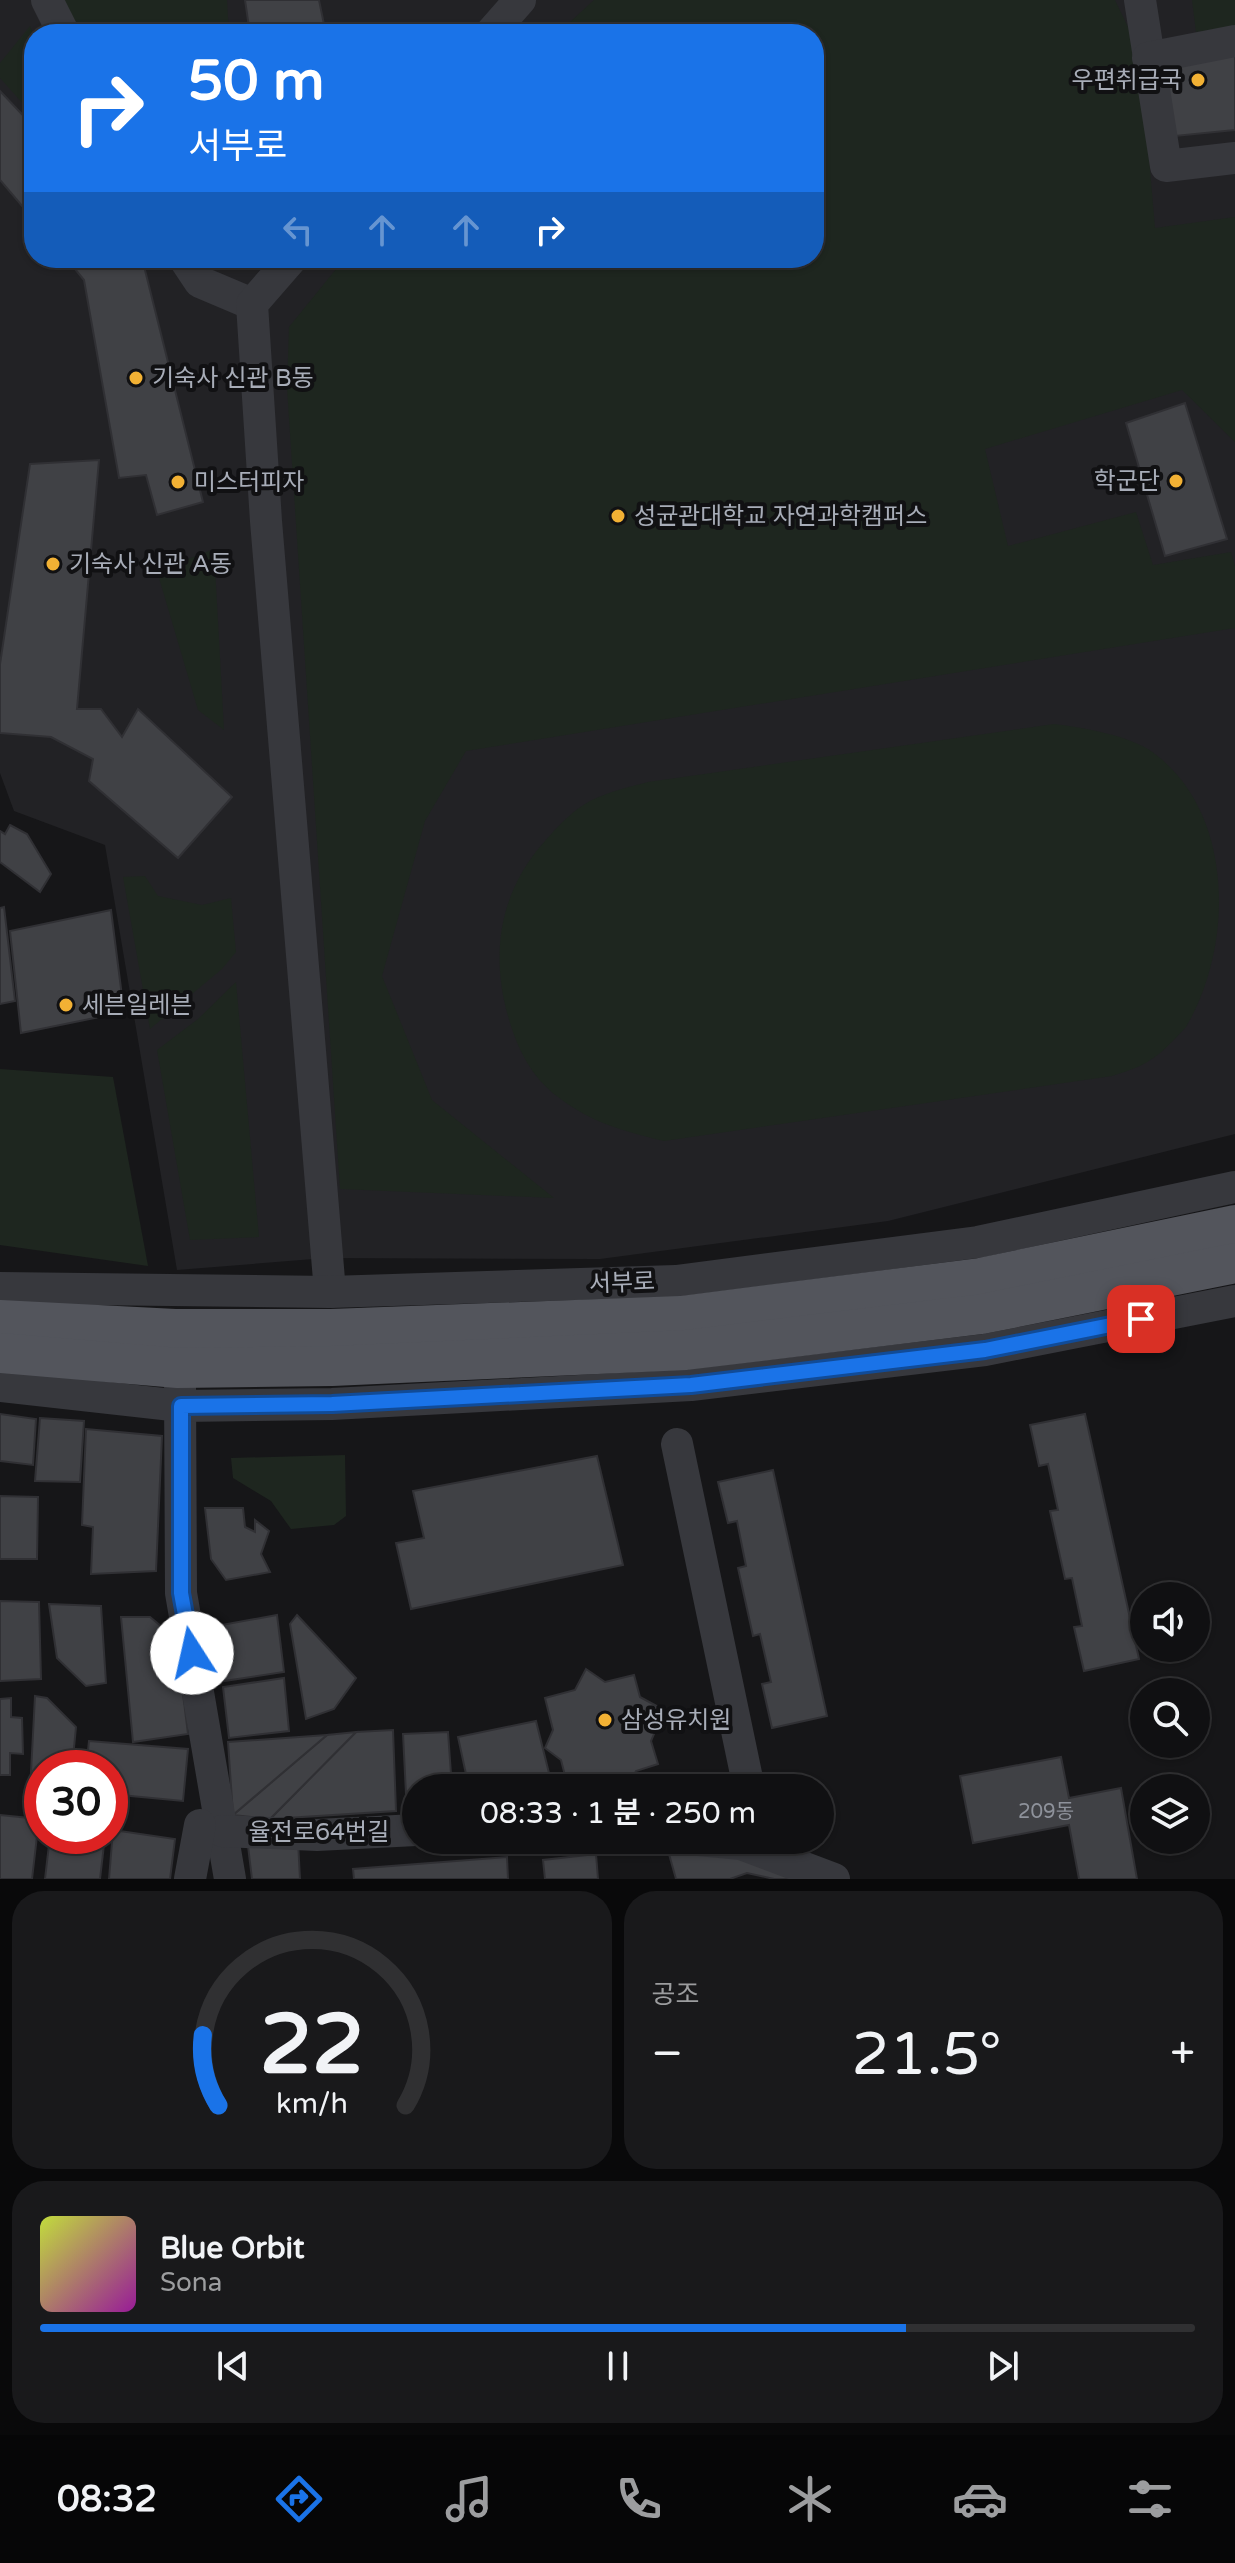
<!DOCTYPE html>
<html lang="ko">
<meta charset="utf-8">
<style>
:root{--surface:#101012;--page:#19191b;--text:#f1f3f6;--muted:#9c9d9f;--line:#303032;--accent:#1a73e8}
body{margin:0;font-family:"Varela Round","Noto Sans KR",sans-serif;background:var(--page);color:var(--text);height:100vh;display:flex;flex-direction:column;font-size:30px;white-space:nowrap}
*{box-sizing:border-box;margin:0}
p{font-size:26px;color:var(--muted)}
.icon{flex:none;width:44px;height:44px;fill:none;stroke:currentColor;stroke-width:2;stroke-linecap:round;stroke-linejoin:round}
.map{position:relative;height:1879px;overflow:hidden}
.panel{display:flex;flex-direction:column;gap:12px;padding:12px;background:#09090a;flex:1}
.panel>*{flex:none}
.hud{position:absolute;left:24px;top:24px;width:800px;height:244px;border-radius:32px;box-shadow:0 2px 6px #0004,0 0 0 2px var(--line);background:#1a73e8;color:#fff;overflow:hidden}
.controls{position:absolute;left:1130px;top:1582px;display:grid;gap:16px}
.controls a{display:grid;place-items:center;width:80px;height:80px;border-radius:50%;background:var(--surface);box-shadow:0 2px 6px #0004,0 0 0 2px var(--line);font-size:40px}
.speed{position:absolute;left:24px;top:1750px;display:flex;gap:16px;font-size:40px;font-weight:700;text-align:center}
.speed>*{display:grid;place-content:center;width:104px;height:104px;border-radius:50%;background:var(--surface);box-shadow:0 2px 6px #0004,0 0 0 2px var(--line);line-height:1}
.speed .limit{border:12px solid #d22;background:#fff;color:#111}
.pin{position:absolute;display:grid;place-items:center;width:68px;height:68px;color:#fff;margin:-34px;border-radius:16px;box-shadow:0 4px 12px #0006}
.me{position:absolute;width:88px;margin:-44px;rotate:350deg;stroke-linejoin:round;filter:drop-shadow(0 0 6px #0008)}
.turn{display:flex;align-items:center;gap:28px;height:168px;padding:0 32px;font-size:36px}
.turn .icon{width:104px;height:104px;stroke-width:2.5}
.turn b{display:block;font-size:56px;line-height:68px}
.lanes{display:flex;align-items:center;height:76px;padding:0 32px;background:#0003;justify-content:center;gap:40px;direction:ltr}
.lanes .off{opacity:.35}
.big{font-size:60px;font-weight:600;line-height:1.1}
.panel .tile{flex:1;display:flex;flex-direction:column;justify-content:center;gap:12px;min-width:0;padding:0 28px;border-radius:32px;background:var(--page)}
.panel .dial{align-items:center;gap:0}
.dial svg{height:208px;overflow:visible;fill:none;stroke:var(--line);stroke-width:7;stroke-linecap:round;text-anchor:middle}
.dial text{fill:var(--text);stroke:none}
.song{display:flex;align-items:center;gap:24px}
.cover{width:96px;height:96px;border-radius:12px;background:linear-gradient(135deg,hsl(70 70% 55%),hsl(300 70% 35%))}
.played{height:8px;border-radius:4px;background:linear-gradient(90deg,var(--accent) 75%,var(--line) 75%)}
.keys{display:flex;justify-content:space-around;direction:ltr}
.heat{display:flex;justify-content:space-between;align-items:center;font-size:44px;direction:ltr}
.panel .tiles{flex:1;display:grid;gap:12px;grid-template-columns:1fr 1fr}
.tile:last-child{grid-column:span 2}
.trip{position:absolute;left:402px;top:1774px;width:432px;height:80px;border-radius:40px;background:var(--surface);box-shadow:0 2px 6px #0004,0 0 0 2px var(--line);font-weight:600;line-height:80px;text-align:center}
.menu{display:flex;height:128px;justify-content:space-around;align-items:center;background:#060607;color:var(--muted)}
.menu .icon{width:56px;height:56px}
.menu .active{color:var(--accent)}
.menu b{font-size:36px;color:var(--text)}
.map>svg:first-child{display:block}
.built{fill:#222225;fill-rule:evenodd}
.green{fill:#1e261f}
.building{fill:#404145;stroke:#303034;stroke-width:2}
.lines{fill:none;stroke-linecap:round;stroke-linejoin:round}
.minor{stroke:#37383d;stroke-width:32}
.major-bridge{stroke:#53555c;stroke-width:40}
.route-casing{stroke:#114b97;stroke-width:20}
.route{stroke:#1a73e8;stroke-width:14}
.poi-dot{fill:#f2b134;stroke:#111113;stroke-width:3}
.labels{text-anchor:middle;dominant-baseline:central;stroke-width:8;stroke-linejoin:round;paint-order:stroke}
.number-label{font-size:20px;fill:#8e929b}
.poi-label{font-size:24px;fill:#a8adb8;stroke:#111113;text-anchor:start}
.street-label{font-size:24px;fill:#a8adb8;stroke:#111113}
</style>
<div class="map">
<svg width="1235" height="1879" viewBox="0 0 1235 1879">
<rect width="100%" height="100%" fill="#161618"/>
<path class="built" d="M0 0H1235V1134L888 1221 600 1259 326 1258 177 1270 105 845 14 811 0 773ZM34 34H814V258H34Z"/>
<g class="green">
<path d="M61 0H227L229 34H86L77 31Z"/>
<path d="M594 0H1115L1140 52 1155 228 1235 217V442L1182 390 985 449 1008 546 1136 512 1153 565 1231 552 1235 566V628L466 751 425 821 382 976 432 1100 554 1198 340 1189 287 388 289 327 345 258H814V34H557Z"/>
<path d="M1192 0H1235V27L1196 32Z"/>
<path d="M30 26 34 35V116L0 78V63Z"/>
<path d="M214 549 224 730 198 710 157 571Z"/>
<path d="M1054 724C1085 728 1121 734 1148 749 1235 807 1235 944 1186 1027 1173 1041 1159 1057 1140 1066 1131 1070 1121 1073 1112 1076L664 1141C623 1131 592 1123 558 1097 531 1077 517 1048 508 1016 490 952 500 891 545 841 558 826 572 811 590 801 608 792 629 787 648 782Z"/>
<path d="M145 876 158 896 202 905 231 898 236 952 222 969 150 1029 123 877Z"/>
<path d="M236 982 259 1237 190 1240 157 1050 198 1019Z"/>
<path d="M0 1069 113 1077 148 1266 0 1245Z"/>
<path d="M345 1455 346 1516 334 1525 291 1529 271 1501 233 1478 231 1458Z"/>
</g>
<g class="building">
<path d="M245 0H319L326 34H250Z"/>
<path d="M1235 52V130L1165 137 1157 61Z"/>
<path d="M0 91 34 127V220L0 180Z"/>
<path d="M66 258H142L203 502 157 515 146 475 119 478 84 280Z"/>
<path d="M1185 403 1227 539 1165 556 1126 423Z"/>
<path d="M99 460 77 709H101L122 737 138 709 232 797 178 858 89 781 93 759 51 737 0 733V664L30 464Z"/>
<path d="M10 825 27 834 51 874 40 892 0 862V831L5 834Z"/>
<path d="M4 907 15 1001 0 1004V908Z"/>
<path d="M111 910 124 1012 21 1033 10 931Z"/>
<path d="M0 1414 36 1419 33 1465 0 1461Z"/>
<path d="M1085 1414 1139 1659 1084 1671 1074 1627 1082 1626 1072 1578 1065 1579 1050 1511 1058 1510 1048 1464 1039 1466 1030 1425Z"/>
<path d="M40 1418 84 1421 80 1482 35 1481Z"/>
<path d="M86 1429 162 1436 156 1571 91 1574 93 1527 82 1525Z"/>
<path d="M597 1456 623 1565 411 1609 396 1543 424 1538 413 1491Z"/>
<path d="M773 1470 827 1716 772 1728 762 1684 771 1682 760 1634 753 1636 738 1568 746 1566 737 1521 728 1523 718 1482Z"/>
<path d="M0 1496 38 1497 37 1559H0Z"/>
<path d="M205 1508H243L245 1527 255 1532V1520L269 1531 261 1554 270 1572 226 1580 211 1559Z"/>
<path d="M0 1601 39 1602 41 1679 0 1681Z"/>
<path d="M49 1604 101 1606 106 1683 86 1686 57 1658Z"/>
<path d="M277 1615 284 1672 224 1681 216 1626Z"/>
<path d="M297 1615 356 1678 334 1709 306 1719 290 1624Z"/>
<path d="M121 1617H150L167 1631 168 1638 176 1637 188 1734 133 1742Z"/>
<path d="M586 1669 605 1682 634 1675 640 1697 664 1710 651 1741 658 1764 636 1771 627 1788H612L597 1780 568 1787 561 1760 545 1748 553 1730 545 1698 575 1690Z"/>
<path d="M284 1678 289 1731 229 1738 223 1687Z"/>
<path d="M35 1696 47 1698 76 1727 72 1768H42V1791H30Z"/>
<path d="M11 1698V1717L22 1718 23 1754 10 1753V1775H0V1699Z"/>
<path d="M536 1721 552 1785 469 1788 458 1737Z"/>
<path d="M393 1730 396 1811 270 1819 356 1732Z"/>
<path d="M356 1732 270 1819 233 1815 327 1735Z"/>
<path d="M448 1732 452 1788H416V1814H407L403 1734Z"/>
<path d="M327 1735 233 1815 228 1742Z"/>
<path d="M89 1741 188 1749 183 1801 110 1794V1768H86Z"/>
<path d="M1061 1757 1069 1798 1121 1788 1137 1879H1079L1069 1825 973 1843 960 1776Z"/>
<path d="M0 1815 39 1819 32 1879H0Z"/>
<path d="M113 1830 175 1839 170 1879H109Z"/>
<path d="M50 1836H105L100 1879H45Z"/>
<path d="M298 1841 300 1879H252L248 1846Z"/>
<path d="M667 1847 735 1852 797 1879H774L747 1873 730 1879H676Z"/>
<path d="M596 1854 598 1879H545L543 1860Z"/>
<path d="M507 1857 508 1879H354L353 1869Z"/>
</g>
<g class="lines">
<g class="minor">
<path d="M47 0 64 34"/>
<path d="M1140 0 1166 166 1235 158"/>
<path d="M490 34 520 0"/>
<path d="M1148 58 1235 41"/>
<path d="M184 258 200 282 252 304"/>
<path d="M292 258 252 304 266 521 330 1292"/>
<path d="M0 1288 330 1292 676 1281 978 1242 1235 1187"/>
<path d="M180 1385 181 1593 230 1879"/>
<path d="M0 1386 181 1406 332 1404 691 1385 985 1350 1235 1301"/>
<path d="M677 1444 749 1788"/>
<path d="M222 1831 317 1835 416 1830"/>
<path d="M699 1840 741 1844 834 1879"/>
<path d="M190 1879 200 1825"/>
</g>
<g class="major-bridge">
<path d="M0 1320 175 1329H331L681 1316 980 1278 1235 1225"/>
<path d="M0 1353 178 1368 332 1366 686 1350 982 1314 1235 1263"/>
</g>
</g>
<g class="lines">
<defs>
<path id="route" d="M192 1653 181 1593V1406L332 1404 691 1385 985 1350 1141 1319"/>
</defs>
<use href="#route" class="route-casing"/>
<use href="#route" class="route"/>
</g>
<g class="poi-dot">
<circle cx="1198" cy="80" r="8"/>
<circle cx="136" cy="378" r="8"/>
<circle cx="1176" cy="481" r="8"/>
<circle cx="178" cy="482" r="8"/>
<circle cx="618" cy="516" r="8"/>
<circle cx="53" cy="564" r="8"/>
<circle cx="66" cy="1005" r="8"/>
<circle cx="605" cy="1720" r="8"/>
</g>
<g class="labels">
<g class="number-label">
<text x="1046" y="1812">209동</text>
</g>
<g class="poi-label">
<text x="1182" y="80" text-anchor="end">우편취급국</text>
<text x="152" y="378">기숙사 신관 B동</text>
<text x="1160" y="481" text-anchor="end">학군단</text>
<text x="194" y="482">미스터피자</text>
<text x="634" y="516">성균관대학교 자연과학캠퍼스</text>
<text x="69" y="564">기숙사 신관 A동</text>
<text x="82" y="1005">세븐일레븐</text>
<text x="621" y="1720">삼성유치원</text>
</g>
<g class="street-label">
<text transform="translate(622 1283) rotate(-2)">서부로</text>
<text x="319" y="1832">율전로64번길</text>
</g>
</g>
</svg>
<div class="controls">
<a><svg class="icon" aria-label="sound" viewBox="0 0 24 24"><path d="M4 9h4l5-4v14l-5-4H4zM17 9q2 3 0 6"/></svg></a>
<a><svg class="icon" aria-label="search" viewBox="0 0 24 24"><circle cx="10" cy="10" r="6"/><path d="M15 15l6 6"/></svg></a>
<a><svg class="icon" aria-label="layers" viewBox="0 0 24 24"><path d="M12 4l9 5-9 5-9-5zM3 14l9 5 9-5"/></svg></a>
</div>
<div class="speed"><div class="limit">30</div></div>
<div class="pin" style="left:1141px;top:1319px;background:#d93025"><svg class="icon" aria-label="arrive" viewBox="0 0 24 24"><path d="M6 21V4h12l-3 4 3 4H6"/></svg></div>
<svg class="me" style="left:192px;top:1653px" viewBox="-20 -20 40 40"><circle r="19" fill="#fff"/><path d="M0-13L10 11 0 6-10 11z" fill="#1a73e8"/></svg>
<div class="trip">08:33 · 1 분 · 250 m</div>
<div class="hud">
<div class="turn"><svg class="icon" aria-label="right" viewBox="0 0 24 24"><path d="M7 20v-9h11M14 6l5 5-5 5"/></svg><div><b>50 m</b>서부로</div></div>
<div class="lanes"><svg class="icon off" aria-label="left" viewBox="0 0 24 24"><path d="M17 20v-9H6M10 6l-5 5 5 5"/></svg><svg class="icon off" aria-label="ahead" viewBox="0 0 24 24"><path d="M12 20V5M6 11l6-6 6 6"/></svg><svg class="icon off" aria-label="ahead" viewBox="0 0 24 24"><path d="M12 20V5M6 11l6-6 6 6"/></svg><svg class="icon" aria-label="right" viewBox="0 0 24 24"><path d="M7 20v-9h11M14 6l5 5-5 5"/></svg></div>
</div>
</div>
<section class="panel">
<div class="tiles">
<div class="tile dial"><svg viewBox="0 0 100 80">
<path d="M14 69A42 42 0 1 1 86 69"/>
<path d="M14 69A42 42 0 0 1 8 42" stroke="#1a73e8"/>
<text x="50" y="56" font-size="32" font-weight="700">22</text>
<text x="50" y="72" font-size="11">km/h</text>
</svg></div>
<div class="tile"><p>공조</p>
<div class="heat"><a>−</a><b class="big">21.5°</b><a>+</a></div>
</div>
<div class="tile">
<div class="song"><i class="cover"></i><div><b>Blue Orbit</b><p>Sona</p></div></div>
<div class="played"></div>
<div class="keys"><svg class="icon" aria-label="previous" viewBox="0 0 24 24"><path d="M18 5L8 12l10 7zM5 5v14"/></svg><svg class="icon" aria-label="pause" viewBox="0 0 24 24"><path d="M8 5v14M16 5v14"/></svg><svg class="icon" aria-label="next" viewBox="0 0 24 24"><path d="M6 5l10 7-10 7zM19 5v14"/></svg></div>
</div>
</div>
</section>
<nav class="menu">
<b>08:32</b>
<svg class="icon active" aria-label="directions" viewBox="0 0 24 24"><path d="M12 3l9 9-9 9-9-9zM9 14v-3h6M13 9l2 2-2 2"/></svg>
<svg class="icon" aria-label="music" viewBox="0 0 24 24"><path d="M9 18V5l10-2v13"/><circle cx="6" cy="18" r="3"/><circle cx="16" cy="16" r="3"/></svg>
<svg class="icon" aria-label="phone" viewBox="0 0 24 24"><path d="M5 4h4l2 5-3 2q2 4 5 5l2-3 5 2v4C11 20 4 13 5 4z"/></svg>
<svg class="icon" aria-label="climate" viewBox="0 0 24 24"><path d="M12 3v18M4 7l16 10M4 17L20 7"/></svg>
<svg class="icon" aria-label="car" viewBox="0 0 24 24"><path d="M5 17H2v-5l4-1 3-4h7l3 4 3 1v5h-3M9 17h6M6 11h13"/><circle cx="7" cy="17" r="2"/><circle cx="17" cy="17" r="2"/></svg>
<svg class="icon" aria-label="filters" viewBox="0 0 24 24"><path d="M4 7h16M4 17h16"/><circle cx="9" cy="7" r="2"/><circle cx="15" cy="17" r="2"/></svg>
</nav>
